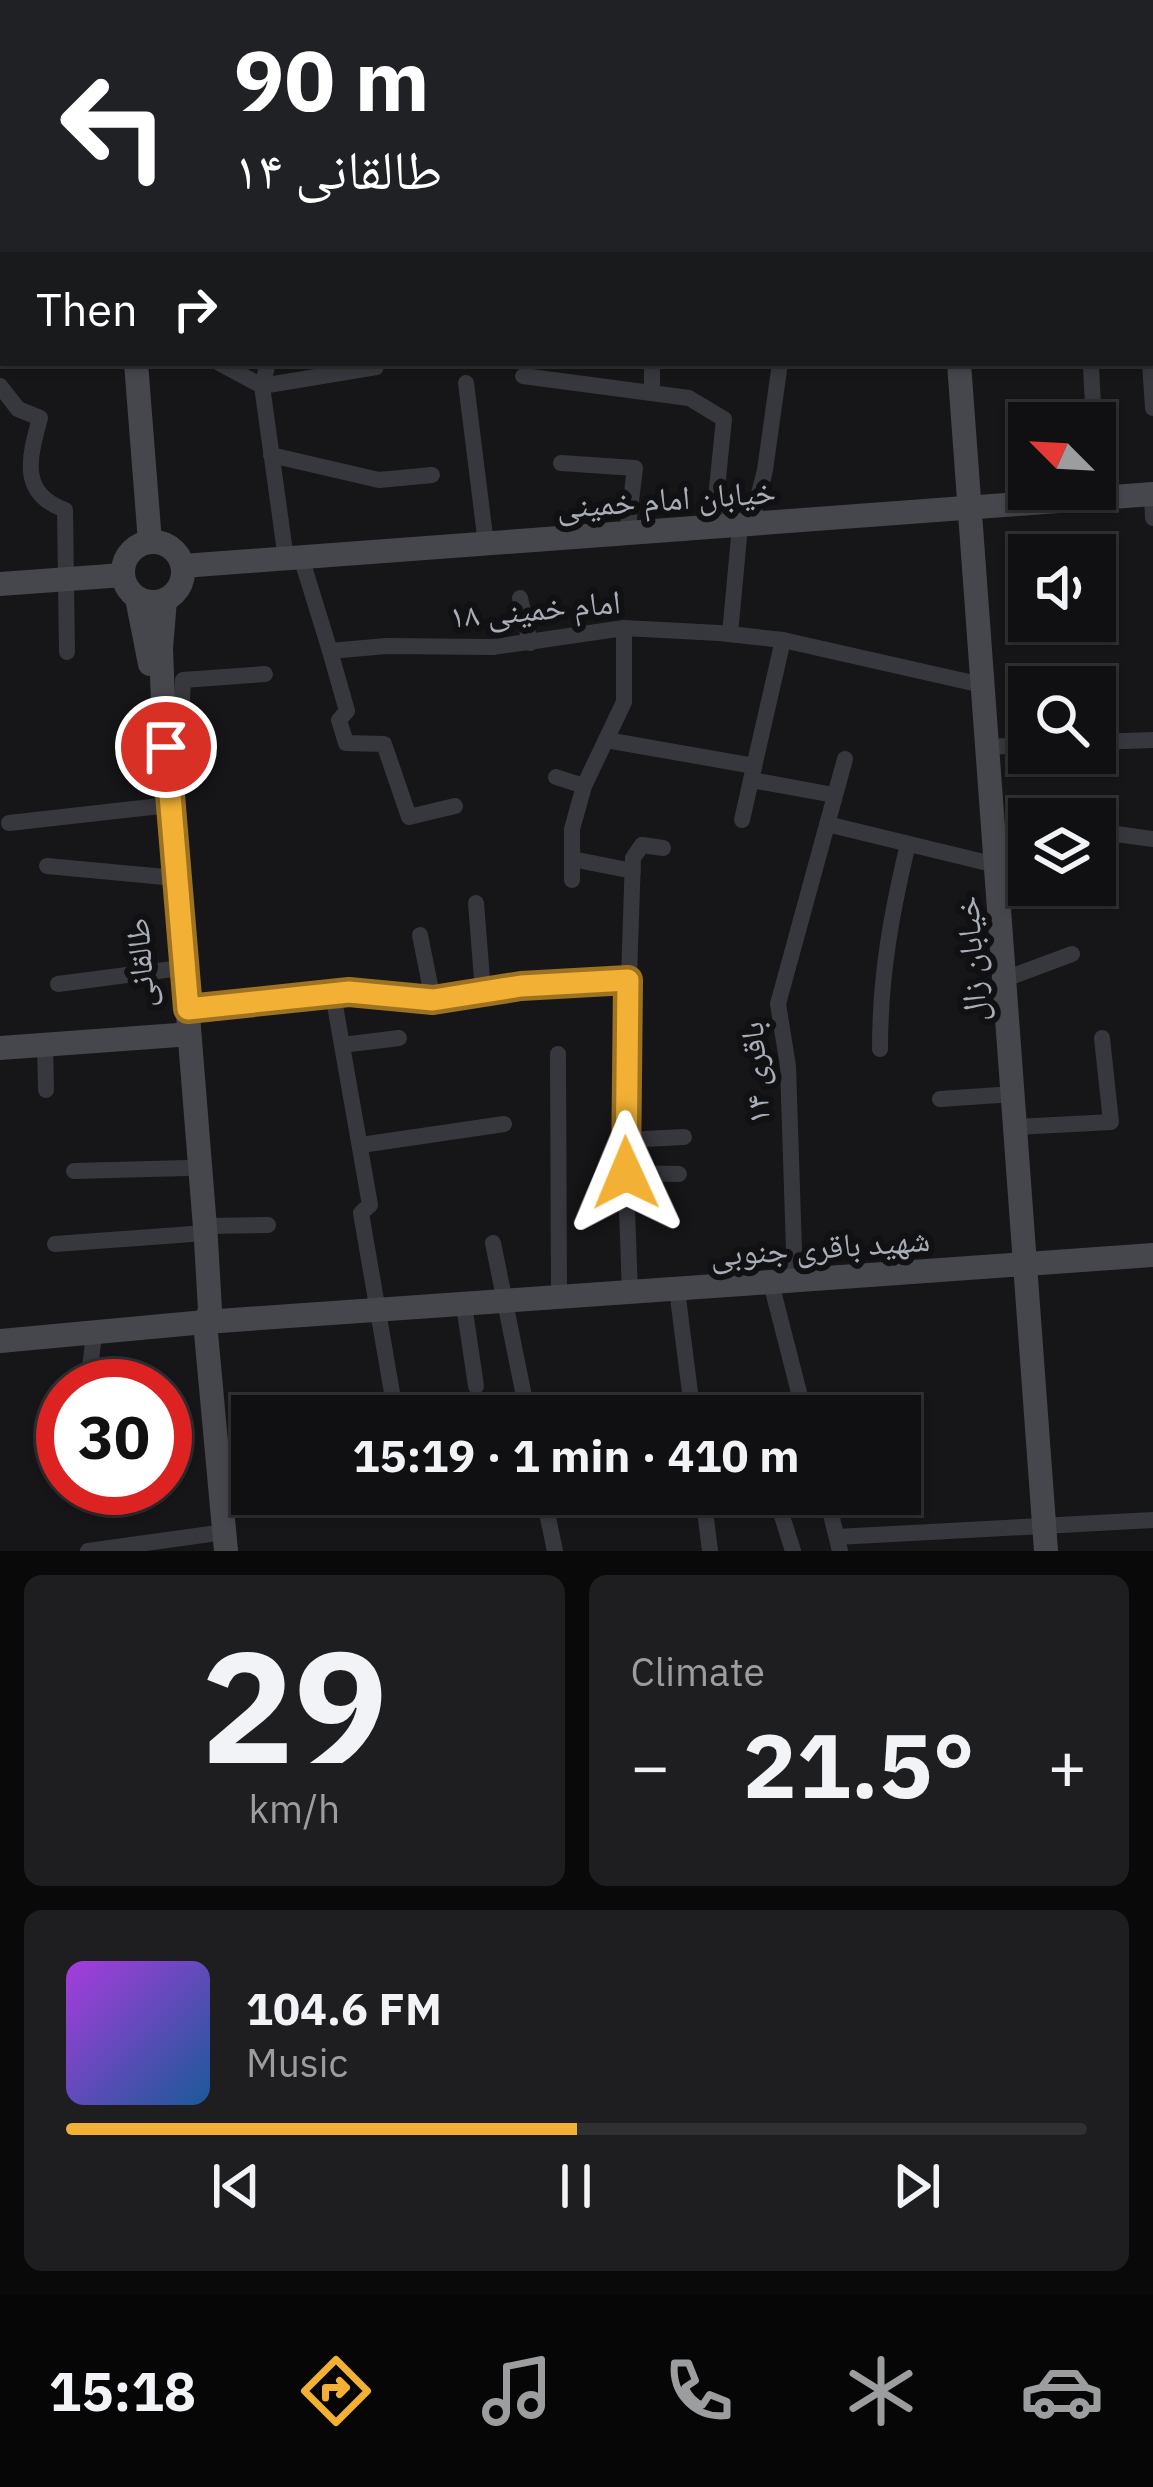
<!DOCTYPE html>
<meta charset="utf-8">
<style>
:root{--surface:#101012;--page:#1e1e20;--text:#f1f3f6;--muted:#9c9d9f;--line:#303032;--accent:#f2b134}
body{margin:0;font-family:"IBM Plex Sans","Noto Naskh Arabic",sans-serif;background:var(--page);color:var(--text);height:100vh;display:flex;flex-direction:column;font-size:45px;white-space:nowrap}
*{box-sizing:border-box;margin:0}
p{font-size:39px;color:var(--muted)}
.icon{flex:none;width:66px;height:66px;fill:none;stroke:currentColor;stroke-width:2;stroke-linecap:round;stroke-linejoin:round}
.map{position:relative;height:1551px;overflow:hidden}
.panel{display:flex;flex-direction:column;gap:24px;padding:24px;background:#09090a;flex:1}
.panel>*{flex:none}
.hud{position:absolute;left:0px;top:0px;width:1155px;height:366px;box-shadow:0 3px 9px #0004,0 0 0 3px var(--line);background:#202124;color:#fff;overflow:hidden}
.needle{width:78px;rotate:294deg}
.tools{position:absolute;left:1008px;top:402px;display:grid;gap:24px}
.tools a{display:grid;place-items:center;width:108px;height:108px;border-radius:0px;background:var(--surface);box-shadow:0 3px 9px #0004,0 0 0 3px var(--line);font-size:60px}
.speed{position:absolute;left:36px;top:1359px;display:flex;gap:24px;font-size:60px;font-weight:700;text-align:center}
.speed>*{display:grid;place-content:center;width:156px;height:156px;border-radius:50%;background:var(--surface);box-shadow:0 3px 9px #0004,0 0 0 3px var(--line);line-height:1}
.speed .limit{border:18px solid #d22;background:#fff;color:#111}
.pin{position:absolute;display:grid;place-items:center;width:102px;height:102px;color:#fff;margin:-51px;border:6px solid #fff;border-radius:50%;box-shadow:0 3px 12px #0007}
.me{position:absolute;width:132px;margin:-66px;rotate:359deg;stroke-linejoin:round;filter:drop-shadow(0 0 9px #0008)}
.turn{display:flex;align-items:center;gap:42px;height:252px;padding:0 36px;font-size:54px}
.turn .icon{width:156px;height:156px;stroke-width:2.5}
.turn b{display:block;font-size:84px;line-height:102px}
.then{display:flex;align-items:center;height:114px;padding:0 36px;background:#0003;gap:24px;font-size:45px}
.big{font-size:90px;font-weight:700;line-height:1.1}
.panel .tile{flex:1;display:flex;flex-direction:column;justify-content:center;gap:18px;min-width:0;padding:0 42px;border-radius:18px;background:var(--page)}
.panel .dial{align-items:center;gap:0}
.dial b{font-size:156px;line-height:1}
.song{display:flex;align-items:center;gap:36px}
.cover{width:144px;height:144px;border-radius:18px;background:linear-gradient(135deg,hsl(280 70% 55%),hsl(210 70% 35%))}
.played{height:12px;border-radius:6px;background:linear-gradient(90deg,var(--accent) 50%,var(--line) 50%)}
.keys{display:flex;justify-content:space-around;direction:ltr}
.heat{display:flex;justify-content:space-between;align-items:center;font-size:66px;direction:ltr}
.panel .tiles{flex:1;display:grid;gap:24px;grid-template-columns:1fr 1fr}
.tile:last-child{grid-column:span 2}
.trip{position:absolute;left:231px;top:1395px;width:690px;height:120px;border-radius:0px;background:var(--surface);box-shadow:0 3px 9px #0004,0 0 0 3px var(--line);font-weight:700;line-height:120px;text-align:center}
.menu{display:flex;height:192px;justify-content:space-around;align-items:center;background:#060607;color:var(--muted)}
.menu .icon{width:84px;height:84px}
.menu .current{color:var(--accent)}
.menu b{font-size:54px;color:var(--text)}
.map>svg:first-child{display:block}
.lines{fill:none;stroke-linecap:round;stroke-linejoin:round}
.street{stroke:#37383d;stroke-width:16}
.secondary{stroke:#45474d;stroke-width:24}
.route-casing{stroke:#9d7322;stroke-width:30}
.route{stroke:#f2b134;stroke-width:21}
.labels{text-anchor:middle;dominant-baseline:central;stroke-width:12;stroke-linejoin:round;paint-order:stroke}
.street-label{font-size:33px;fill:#a8adb8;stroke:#111113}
</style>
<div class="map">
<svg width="1153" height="1551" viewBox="0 0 1153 1551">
<rect width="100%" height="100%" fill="#161618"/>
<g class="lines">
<g class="street">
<path d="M338 0V3"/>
<path d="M600 0 601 3"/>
<path d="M1088 0V3"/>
<path d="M1152 129H1153"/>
<path d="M3 200V257"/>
<path d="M0 333 3 331"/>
<path d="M219 363 262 386"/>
<path d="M268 363 262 386 286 559"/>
<path d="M652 363V393"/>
<path d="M1150 363 1153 408"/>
<path d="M1091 367 1094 423"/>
<path d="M523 376 689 398 724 419 713 528"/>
<path d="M466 383 486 544"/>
<path d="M0 386 18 409 40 418C29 458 19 493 65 510L67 652"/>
<path d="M262 386 376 367"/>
<path d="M1095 433 1099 499"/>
<path d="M271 455 379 480 432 475"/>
<path d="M561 463 635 468 627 534"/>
<path d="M1152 494 1153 518"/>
<path d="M751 525 765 470 780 363"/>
<path d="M301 557 330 651 386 646 493 647 624 628 719 633 783 640 982 685"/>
<path d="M520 598 530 643"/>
<path d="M730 634 740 526"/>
<path d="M783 640 751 780 834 795"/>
<path d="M330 651 347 711 339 720 346 743 384 744 409 817 455 806"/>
<path d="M163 703 182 700 183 680 265 674"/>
<path d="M606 740 754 766"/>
<path d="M1095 742 1153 740"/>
<path d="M987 747 1029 745"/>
<path d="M556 777 584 786"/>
<path d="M742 820 751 780"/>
<path d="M9 823 160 806"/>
<path d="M827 824 996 865"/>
<path d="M1095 831 1153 839"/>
<path d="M572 859 633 871"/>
<path d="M47 866 165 877"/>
<path d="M572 880V829L584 786 624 702V628"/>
<path d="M476 903 483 992"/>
<path d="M420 935 433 1000"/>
<path d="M1005 979 1072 954"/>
<path d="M58 984 173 969"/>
<path d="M333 994 370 1205 361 1213 396 1416"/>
<path d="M188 1009 349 992 433 1000 521 986 629 980"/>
<path d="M45 1044 46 1090"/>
<path d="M342 1045 399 1038"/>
<path d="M880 1049C880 976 891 915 908 844"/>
<path d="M558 1054 559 1298"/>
<path d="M940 1099 1014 1094"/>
<path d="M1016 1127 1111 1122 1102 1038"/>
<path d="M624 1140 684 1137"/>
<path d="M361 1145 504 1124"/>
<path d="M74 1171 187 1168"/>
<path d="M626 1173 679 1174"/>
<path d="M205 1226 268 1225"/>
<path d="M493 1243 528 1416"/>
<path d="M55 1244 192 1234"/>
<path d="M795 1281 788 1066 778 1004 845 759"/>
<path d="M771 1283 805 1416"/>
<path d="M677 1290 693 1416"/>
<path d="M630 1293 624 1127 633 858 642 845 663 848"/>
<path d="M464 1305 476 1386"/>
<path d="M88 1386 94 1334"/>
<path d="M55 1467 63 1448"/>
<path d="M543 1494 555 1551"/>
<path d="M703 1494 710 1551"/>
<path d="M775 1494 793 1551"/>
<path d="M826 1494 840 1551"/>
<path d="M837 1537 1153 1520"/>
<path d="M88 1551 225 1532"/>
</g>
<g class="secondary">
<path d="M934 0 935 3"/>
<path d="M85 3 119 0"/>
<path d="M0 11 3 10"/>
<path d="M136 363 150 542"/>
<path d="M959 363 1046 1551"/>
<circle cx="153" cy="572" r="30"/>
<path d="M183 566 1153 494"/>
<path d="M0 584 123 575"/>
<path d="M137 598 150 664"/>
<path d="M165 600 161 648 163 703 206 1240 210 1310 205 1322 226 1551"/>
<path d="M0 1048 178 1035"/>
<path d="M0 1341 205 1322 1153 1255"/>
</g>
</g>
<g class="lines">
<defs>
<path id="route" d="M166 747 188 1009 349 992 433 1000 521 986 628 980 626 1173"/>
</defs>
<use href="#route" class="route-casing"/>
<use href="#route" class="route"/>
</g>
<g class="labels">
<g class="street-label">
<text transform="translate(666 498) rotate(-4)">خیابان امام خمینی</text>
<text transform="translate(535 608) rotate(-5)">امام خمینی ۱۸</text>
<text transform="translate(970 959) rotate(-94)">خیابان زال</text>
<text transform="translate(139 963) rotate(-94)">طالقانی</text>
<text transform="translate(754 1073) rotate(-94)">باقری ۱۴</text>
<text transform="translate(820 1246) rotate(-4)">شهید باقری جنوبی</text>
</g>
</g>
</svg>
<div class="tools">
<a><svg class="needle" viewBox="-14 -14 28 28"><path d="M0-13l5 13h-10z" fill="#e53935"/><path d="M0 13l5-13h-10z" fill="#9c9d9f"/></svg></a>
<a><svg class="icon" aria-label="sound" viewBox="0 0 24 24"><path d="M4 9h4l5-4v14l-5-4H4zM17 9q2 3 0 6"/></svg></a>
<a><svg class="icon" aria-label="search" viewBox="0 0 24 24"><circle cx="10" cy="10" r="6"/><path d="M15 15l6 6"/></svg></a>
<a><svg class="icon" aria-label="layers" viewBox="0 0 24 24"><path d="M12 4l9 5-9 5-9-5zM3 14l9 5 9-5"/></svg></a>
</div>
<div class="speed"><div class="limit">30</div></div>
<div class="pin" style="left:166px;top:747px;background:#d93025"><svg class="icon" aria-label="arrive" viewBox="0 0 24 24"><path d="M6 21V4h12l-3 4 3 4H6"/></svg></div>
<svg class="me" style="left:626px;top:1173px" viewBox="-20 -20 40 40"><path d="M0-17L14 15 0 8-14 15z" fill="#f2b134" stroke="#fff" stroke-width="4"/></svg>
<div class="trip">15:19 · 1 min · 410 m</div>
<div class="hud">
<div class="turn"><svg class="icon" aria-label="left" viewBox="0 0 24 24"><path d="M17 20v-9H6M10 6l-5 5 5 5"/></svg><div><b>90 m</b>طالقانی ۱۴</div></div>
<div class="then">Then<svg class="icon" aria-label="right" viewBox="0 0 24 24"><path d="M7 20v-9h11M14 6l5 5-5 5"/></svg></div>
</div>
</div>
<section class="panel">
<div class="tiles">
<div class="tile dial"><b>29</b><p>km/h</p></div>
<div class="tile"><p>Climate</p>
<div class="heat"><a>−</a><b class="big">21.5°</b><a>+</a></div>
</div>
<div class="tile">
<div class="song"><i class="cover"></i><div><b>104.6 FM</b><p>Music</p></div></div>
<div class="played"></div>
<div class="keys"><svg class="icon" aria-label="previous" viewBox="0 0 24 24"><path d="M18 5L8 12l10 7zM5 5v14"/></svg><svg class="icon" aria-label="pause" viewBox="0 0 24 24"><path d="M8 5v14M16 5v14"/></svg><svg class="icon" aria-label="next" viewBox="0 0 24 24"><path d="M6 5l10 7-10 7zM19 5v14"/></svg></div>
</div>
</div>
</section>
<nav class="menu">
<b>15:18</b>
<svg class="icon current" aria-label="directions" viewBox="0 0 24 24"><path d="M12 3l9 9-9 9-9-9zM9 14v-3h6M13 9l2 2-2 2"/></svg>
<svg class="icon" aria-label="music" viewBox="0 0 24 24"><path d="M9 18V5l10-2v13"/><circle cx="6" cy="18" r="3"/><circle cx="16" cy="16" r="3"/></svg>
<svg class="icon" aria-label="phone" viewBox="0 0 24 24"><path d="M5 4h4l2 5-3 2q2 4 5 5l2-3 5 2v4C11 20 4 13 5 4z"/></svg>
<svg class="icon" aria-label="climate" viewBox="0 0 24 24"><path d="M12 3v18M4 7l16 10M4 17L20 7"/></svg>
<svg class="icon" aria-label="car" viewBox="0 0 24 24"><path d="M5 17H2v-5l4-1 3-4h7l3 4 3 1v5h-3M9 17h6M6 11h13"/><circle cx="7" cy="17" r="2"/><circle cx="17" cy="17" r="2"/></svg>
</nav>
